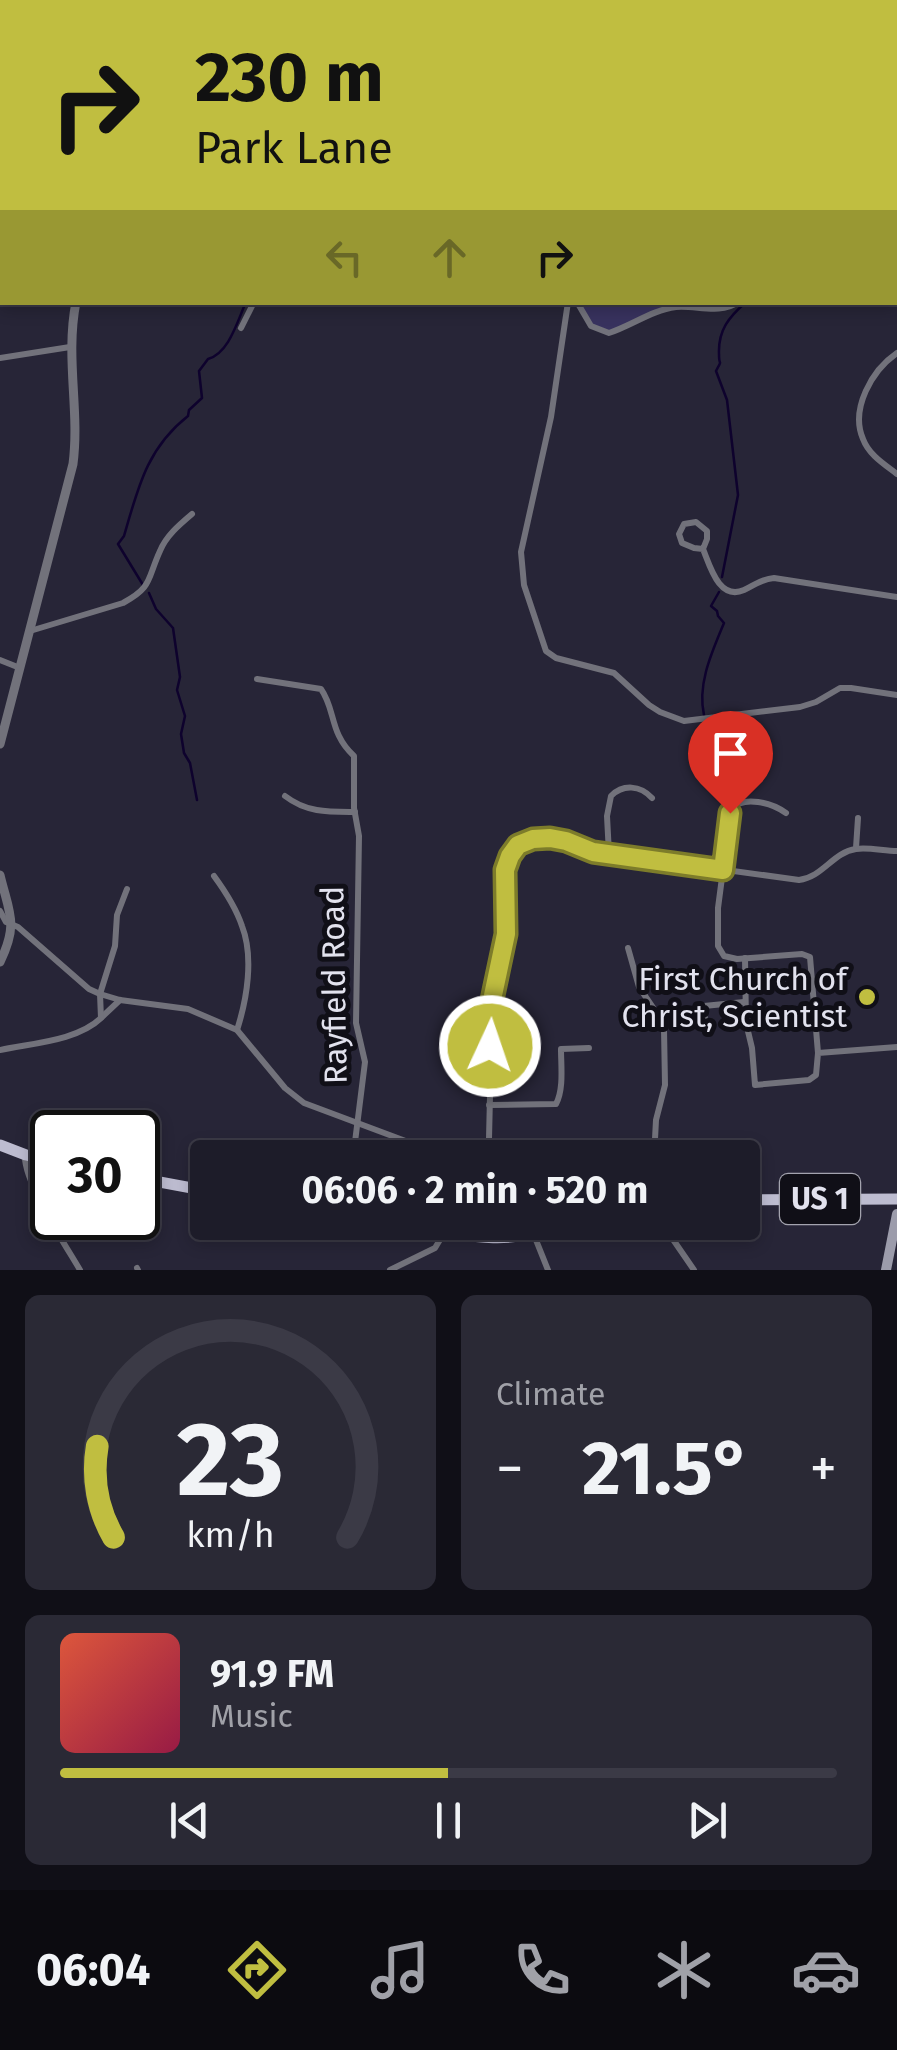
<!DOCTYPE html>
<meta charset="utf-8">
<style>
:root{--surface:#1d1c29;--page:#2a2935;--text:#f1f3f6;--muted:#a0a1a8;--line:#3b3a46;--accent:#c0be40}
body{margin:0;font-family:"Fira Sans",sans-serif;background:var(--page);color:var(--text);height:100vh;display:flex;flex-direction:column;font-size:38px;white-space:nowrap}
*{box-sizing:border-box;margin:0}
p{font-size:32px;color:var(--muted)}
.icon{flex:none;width:55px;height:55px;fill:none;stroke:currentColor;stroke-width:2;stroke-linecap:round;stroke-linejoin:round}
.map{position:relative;height:1270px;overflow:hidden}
.details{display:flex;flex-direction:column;gap:25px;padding:25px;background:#100f17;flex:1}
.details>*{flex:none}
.guide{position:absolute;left:0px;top:0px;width:898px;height:305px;box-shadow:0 5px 15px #0003,0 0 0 2px var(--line);background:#c0be40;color:#111;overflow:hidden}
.speed{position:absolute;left:30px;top:1110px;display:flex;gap:20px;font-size:50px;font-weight:700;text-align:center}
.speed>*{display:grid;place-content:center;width:130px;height:130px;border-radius:50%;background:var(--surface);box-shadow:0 5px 15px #0003,0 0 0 2px var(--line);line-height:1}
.speed .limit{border:5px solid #111;border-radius:15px;background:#fff;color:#111}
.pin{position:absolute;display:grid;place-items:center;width:85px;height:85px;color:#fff;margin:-102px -42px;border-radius:50% 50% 50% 0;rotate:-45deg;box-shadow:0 0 10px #0007}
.pin .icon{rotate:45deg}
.me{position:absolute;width:110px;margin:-55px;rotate:3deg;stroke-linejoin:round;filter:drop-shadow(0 0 8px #0008)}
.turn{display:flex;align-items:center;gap:35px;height:210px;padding:0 30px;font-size:45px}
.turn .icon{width:130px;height:130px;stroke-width:2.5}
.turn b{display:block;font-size:70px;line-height:85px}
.lanes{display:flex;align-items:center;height:95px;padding:0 30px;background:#0003;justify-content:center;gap:50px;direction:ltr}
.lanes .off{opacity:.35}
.big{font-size:75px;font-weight:700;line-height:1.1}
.details .tile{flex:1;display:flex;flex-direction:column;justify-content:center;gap:15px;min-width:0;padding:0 35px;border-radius:15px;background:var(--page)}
.details .dial{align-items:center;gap:0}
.dial svg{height:260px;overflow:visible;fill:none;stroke:var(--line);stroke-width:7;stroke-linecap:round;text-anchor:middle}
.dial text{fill:var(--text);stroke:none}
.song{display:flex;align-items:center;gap:30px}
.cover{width:120px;height:120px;border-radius:15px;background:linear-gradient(135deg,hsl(10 70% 55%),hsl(340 70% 35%))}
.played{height:10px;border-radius:5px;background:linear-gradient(90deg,var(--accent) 50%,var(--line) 50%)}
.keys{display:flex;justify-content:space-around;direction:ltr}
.heat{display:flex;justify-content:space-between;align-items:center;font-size:55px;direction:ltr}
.details .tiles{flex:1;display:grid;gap:25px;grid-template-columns:1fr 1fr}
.tile:last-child{grid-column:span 2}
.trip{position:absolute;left:190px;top:1140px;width:570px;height:100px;border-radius:10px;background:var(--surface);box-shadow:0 5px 15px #0003,0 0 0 2px var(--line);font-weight:700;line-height:100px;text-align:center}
.dock{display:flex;height:160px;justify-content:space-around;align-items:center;background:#0c0b10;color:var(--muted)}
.dock .icon{width:70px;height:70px}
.dock .current{color:var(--accent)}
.dock b{font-size:45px;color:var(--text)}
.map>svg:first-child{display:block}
.green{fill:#38325e}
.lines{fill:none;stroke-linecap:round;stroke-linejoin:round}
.stream{stroke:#0e022d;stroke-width:2.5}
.minor{stroke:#72727b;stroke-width:6}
.tertiary{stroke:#72727b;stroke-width:9}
.secondary{stroke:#9c9cab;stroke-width:10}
.primary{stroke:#bdbcd0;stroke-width:11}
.route-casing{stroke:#7d7c2a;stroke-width:25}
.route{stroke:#c0be40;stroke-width:18}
.poi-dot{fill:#c0be40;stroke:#100f17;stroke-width:4}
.labels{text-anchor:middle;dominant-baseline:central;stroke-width:10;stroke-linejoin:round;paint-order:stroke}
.shield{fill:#100f17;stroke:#a3a3ae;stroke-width:2.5}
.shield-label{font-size:30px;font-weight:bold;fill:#e2e2ee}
.poi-label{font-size:32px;fill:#e2e2ee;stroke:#100f17;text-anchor:end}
.street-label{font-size:32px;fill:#e2e2ee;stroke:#100f17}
</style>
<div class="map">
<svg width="897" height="1270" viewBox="0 0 897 1270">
<rect width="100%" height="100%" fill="#272537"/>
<path class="green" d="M577 303H738L730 308H672L615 331 596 330Z"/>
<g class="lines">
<g class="stream">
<path d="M578 0 581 2"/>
<path d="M424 2 426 0"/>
<path d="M559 2 560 0"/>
<path d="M722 577 738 495 727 400 716 371C723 357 719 369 719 354 718 330 729 317 746 302"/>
<path d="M143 585 118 544 124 536C138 488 147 448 188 416L189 410 202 398 199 371 208 359C229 353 237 322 246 302"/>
<path d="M149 593 156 609 173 628 180 677 177 690 185 716 181 734 184 753 190 763 197 800"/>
<path d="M704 715C697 684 712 652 724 623L718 616 717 611 711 606 719 592"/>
<path d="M706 722C712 732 710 744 713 755"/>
</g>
<g class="minor">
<path d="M243 0V2"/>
<path d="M366 2 367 0"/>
<path d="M463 2 465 0"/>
<path d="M630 2V0"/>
<path d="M750 2V0"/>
<path d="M895 175 897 174"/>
<path d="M0 268 2 266"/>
<path d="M568 302 551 417 521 552 524 585 546 651 556 658 614 673 649 705 660 712 684 721 800 707 816 702 840 688H851L897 695"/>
<path d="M577 302 591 326 609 333C631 326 652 310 676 307 696 305 720 315 738 302"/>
<path d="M241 328 254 302"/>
<path d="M897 353C872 370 850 409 863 439 869 455 884 464 897 474"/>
<path d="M0 358 70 347"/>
<path d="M703 549 707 539V531L696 522 684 524 679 534 682 543 694 548 703 549C710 566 719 601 744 590 755 585 761 579 774 578L897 597"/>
<path d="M30 631 123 603C153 587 147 579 160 551 166 536 179 525 192 514"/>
<path d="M0 660 20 668"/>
<path d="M257 679 321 689C336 710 329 733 354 756V808L359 836 356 1023 365 1062 353 1158"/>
<path d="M285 796C307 813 329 812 355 812"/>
<path d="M786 813C772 803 744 795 731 809L718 908V946L724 956 737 959 802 954 810 957 818 1053"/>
<path d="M856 848 858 818"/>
<path d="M609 854 607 816 611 796C623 784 640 785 652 798"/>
<path d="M214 876C225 891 236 908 242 926 254 957 247 999 237 1030"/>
<path d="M0 911 6 922 18 927 89 989 100 994 120 1000 188 1009 237 1030 285 1088 304 1103 451 1158"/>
<path d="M628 948 639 987 660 1018 664 1029 665 1085 656 1120 654 1158"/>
<path d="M745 958 746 1023 752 1048 755 1085 809 1080 816 1075 818 1053 897 1047"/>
<path d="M102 1017 120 1000"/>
<path d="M705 1020 704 1006 744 1002"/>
<path d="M0 1050C32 1043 77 1041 101 1018L100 994 115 946 117 915 127 889"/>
<path d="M489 1105 556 1104C564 1089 561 1066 561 1049L589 1048"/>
<path d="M25 1155C23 1181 66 1246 80 1270"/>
<path d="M485 1158 489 1139 492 1011 506 934 505 870 510 856 518 845 533 839 553 838 596 852 799 880C823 877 833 852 856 849 868 847 884 851 897 851"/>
<path d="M661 1222 694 1270"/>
<path d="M534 1235 548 1270"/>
<path d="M137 1268 138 1270"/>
<path d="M390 1270 435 1248 444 1233"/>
</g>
<g class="tertiary">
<path d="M0 92 2 98"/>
<path d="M0 744 73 464C80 410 65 358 76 302"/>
<path d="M0 875C9 913 19 923 0 962"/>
</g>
<path class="secondary" d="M886 1270 897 1214"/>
<g class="primary">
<path d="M0 1145 26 1155 52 1161"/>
<path d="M138 1178 208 1191"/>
<path d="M742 1200 897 1199"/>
<path d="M394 1222C454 1233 508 1251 566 1222"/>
</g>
</g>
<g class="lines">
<defs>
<path id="route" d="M490 1046 492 1000 506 934 505 870 510 856 518 845 533 839 550 838 566 841 593 852 723 870 730 813"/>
</defs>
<use href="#route" class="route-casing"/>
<use href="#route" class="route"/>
</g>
<circle class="poi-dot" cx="867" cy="997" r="10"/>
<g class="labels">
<rect class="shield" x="780" y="1174" width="80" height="50" rx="8"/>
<g class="shield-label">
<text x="820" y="1199">US 1</text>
</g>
<g class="poi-label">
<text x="847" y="979">First Church of<tspan x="847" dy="37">Christ, Scientist</tspan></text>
</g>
<g class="street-label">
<text transform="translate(334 985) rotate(-91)">Rayfield Road</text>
</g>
</g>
</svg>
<div class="speed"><div class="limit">30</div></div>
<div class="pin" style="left:730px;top:813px;background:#d93025"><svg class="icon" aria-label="arrive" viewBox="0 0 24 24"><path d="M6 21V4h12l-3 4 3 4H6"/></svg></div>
<svg class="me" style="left:490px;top:1046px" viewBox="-20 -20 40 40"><circle r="17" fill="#c0be40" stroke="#fff" stroke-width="3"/><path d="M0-11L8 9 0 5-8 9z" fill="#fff"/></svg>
<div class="trip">06:06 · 2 min · 520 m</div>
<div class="guide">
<div class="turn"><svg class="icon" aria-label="right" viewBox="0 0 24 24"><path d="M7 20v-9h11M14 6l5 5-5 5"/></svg><div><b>230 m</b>Park Lane</div></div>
<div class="lanes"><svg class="icon off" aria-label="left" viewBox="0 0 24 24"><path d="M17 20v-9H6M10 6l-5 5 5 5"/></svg><svg class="icon off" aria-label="ahead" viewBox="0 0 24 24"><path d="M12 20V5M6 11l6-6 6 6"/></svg><svg class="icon" aria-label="right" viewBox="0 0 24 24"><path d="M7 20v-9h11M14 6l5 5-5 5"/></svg></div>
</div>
</div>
<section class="details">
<div class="tiles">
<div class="tile dial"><svg viewBox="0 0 100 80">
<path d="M14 69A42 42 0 1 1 86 69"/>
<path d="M14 69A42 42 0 0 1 9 41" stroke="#c0be40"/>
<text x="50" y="56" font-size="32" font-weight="700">23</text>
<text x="50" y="72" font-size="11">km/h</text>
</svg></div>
<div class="tile"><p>Climate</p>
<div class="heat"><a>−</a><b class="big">21.5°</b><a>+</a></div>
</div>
<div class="tile">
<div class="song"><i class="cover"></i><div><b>91.9 FM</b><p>Music</p></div></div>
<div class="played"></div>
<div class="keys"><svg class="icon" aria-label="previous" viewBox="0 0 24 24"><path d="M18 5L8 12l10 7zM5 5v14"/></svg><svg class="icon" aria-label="pause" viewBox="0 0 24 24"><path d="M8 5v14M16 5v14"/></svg><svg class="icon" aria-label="next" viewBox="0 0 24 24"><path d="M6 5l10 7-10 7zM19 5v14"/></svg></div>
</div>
</div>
</section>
<nav class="dock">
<b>06:04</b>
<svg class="icon current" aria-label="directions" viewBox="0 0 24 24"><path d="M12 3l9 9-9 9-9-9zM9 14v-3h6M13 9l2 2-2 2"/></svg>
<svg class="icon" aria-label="music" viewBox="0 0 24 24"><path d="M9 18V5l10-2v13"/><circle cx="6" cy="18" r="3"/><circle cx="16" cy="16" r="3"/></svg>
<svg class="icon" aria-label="phone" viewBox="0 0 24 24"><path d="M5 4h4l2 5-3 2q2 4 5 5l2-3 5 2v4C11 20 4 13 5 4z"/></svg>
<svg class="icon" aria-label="climate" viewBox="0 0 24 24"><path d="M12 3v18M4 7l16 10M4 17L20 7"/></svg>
<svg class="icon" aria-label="car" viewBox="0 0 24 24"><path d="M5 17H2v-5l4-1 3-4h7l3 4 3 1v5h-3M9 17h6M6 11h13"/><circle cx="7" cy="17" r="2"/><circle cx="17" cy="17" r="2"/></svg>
</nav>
